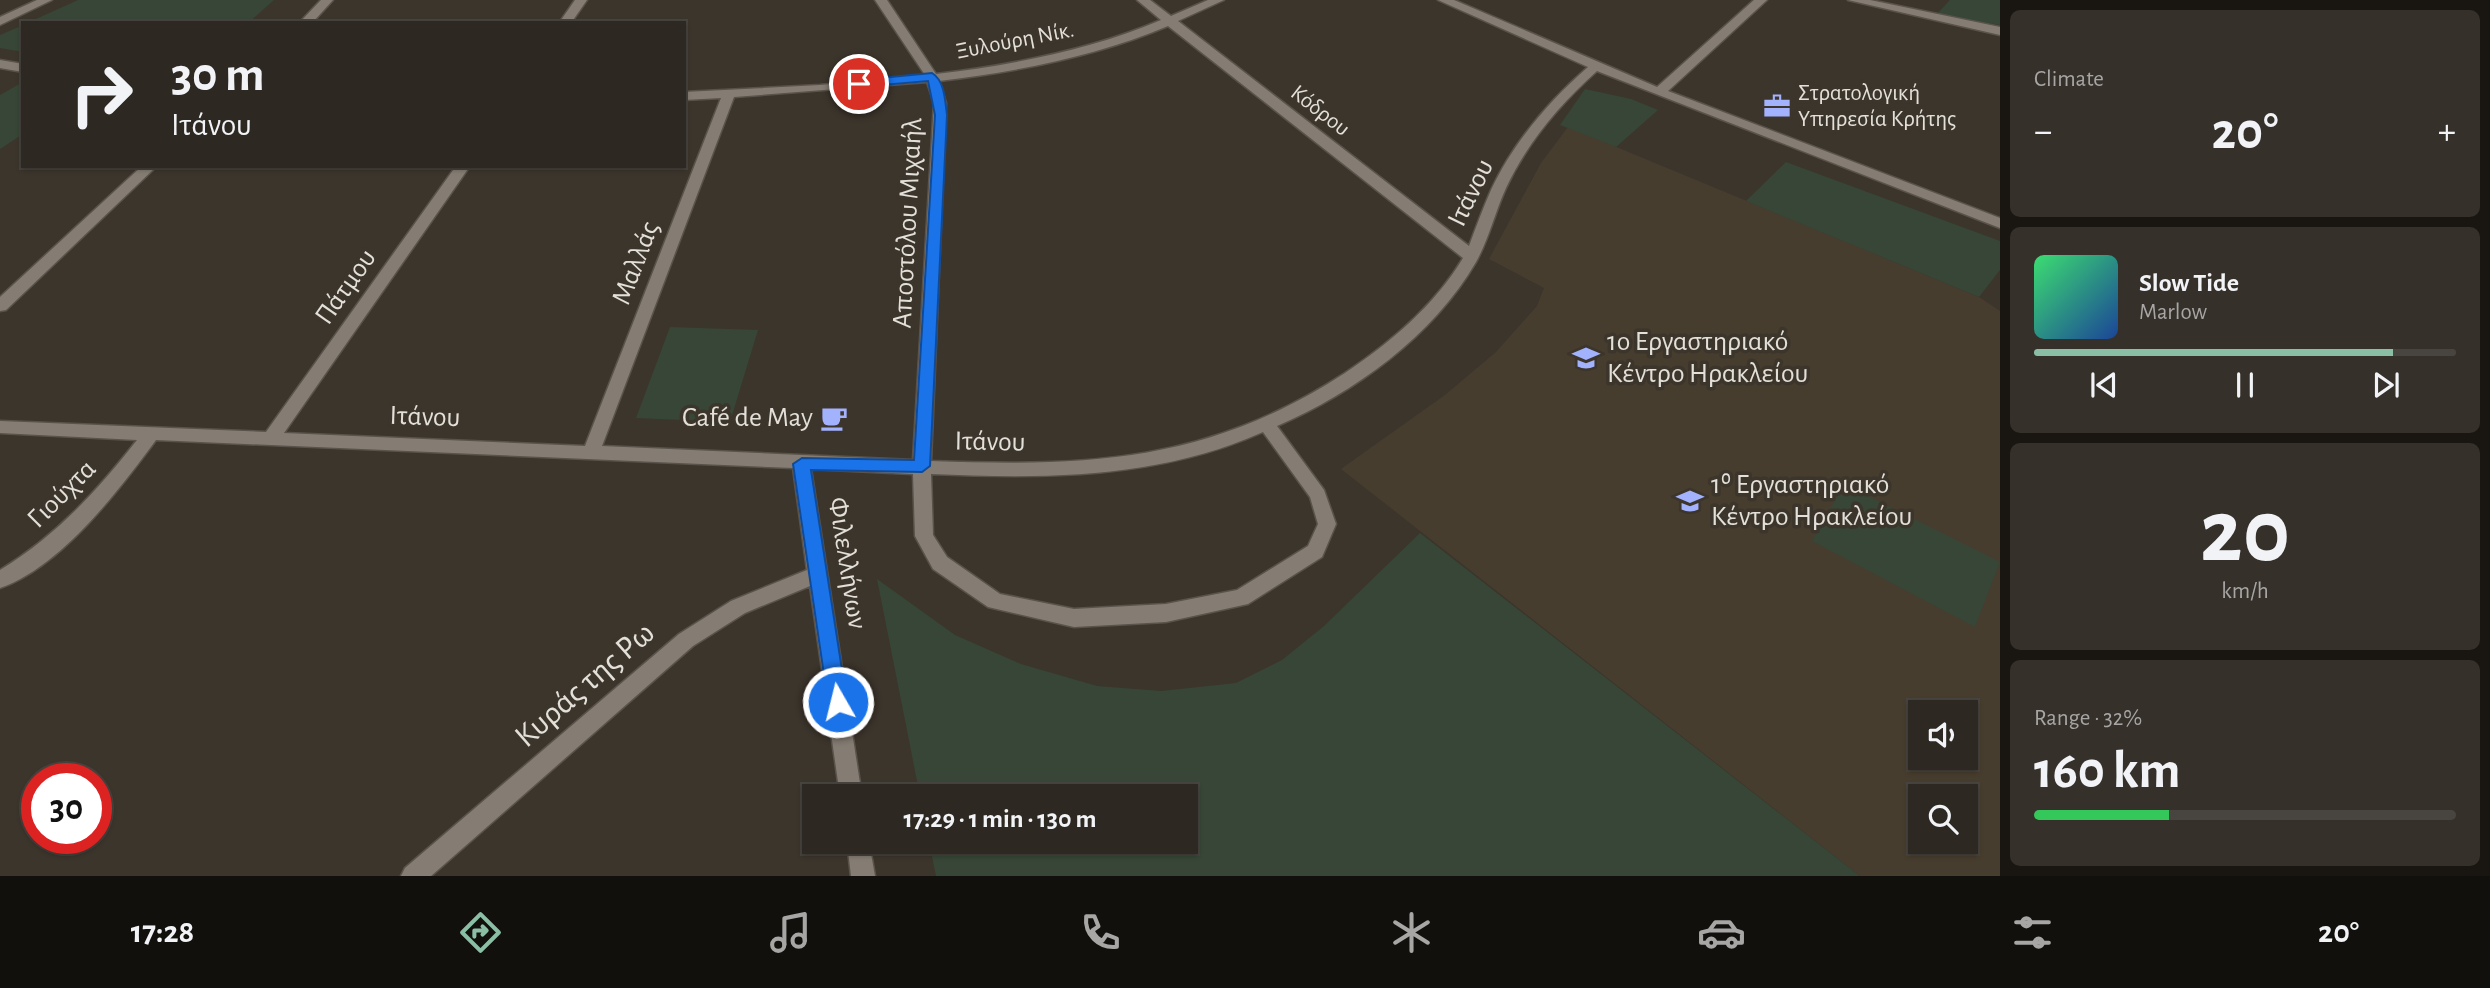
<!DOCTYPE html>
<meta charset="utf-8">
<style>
:root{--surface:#2d2821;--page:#35302a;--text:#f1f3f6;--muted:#a7a6a5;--line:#48443f;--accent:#8abfa5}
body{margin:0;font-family:"Alegreya Sans",sans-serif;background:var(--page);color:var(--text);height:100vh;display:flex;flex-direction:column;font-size:26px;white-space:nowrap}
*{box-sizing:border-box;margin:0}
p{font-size:23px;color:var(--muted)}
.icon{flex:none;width:38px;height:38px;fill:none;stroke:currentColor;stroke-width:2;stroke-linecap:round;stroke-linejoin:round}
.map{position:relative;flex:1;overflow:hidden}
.details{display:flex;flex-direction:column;gap:10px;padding:10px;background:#191612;width:490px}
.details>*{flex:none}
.hud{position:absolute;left:21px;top:21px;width:665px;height:147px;border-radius:0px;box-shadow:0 2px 5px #0004,0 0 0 2px var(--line);background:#2d2821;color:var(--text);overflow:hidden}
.fabs{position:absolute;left:1908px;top:700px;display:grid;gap:14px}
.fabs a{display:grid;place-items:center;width:70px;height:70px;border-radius:0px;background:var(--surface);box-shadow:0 2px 5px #0004,0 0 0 2px var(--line);font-size:35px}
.speed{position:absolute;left:21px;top:763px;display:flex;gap:14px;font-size:35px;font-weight:700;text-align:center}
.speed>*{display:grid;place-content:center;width:91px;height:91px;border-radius:50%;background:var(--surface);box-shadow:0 2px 5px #0004,0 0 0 2px var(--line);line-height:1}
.speed .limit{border:10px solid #d22;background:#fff;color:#111}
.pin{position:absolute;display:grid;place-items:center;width:60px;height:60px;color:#fff;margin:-30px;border:4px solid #fff;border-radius:50%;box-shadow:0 2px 7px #0007}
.me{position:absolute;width:77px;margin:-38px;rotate:352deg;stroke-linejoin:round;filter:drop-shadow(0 0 5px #0008)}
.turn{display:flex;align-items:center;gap:24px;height:147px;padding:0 35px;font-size:32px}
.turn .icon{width:91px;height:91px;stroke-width:2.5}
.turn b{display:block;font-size:49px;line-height:60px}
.big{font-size:52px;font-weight:700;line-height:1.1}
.details .tile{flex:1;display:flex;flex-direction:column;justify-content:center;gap:10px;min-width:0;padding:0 24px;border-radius:10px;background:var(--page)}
.details .dial{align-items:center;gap:0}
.dial b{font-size:91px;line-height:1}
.song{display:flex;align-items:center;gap:21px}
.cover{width:84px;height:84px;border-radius:10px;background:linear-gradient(135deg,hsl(140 70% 55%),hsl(220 70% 35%))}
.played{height:7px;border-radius:4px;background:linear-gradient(90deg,var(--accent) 85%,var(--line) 85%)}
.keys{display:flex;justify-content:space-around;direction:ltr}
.heat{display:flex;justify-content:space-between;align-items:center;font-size:38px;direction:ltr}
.charge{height:10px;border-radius:5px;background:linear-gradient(90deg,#34c759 32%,var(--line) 0)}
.trip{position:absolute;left:802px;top:784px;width:396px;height:70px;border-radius:0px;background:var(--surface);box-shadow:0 2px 5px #0004,0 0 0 2px var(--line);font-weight:700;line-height:70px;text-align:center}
.tabs{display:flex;height:112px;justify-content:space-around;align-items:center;background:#12100d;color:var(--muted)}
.tabs .icon{width:49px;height:49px}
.tabs .selected{color:var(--accent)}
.tabs b{font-size:32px;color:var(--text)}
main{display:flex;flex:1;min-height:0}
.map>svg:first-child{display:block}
.built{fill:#473d2e;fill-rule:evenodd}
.green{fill:#374636}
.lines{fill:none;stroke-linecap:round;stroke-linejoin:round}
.minor-casing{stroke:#59534b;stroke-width:3}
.minor{fill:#857d73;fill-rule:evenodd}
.route{fill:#1a73e8;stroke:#114b97;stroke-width:2}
.labels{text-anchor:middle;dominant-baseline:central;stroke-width:7;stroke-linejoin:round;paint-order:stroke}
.far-street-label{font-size:23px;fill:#e3dfd9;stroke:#3c352c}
.far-poi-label{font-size:23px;fill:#e3dfd9;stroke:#3c352c;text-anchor:start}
.street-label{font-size:28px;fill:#e3dfd9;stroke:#3c352c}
.poi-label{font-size:28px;fill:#e3dfd9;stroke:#3c352c;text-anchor:start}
.near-street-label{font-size:33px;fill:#e3dfd9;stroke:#3c352c}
</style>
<main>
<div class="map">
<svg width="2000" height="876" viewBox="0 0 2000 876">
<rect width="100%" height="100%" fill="#3c352c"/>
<path class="built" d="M1568 127 1979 297 2000 311V876H1860L1341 469 1445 395 1496 352 1537 306 1544 288 1489 259 1541 163ZM1920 712H1965V758H1920ZM1920 796H1965V842H1920Z"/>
<g class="green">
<path d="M78 0H274L248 23H27Z"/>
<path d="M1950 0H2000V25L1936 15Z"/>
<path d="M23 25V52L0 48V35Z"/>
<path d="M23 82V134L0 149V95Z"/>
<path d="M1585 89 1631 99 1658 110 1616 147 1560 125Z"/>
<path d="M1786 162 2000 241V270L1979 297 1746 201Z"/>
<path d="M670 327 758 330 730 422 636 418Z"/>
<path d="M1844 484 2000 562 1975 627 1812 541Z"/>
<path d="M1420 533 1860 876H936L929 842H1185V796H920L877 579 955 635 1021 664 1097 686 1161 691 1236 683 1282 660 1324 626Z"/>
</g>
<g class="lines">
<defs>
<g id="minor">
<path d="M37 0H52L0 25V17Z"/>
<path d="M321 0H333L312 23H299Z"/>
<path d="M575 0H587L571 23H559Z"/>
<path d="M875 0H887L936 74C1012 65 1091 50 1161 20L1137 0H1150L1171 16 1208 0H1224L1178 21 1469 246C1476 227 1483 208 1491 190 1513 143 1549 101 1588 67L1438 0H1454L1657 87 1754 0H1767L1668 91 2000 218V228L1597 71C1560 104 1527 143 1506 188 1495 212 1489 239 1476 262 1433 336 1354 393 1277 426L1324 490 1336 524 1322 557 1248 604 1166 622 1074 627 988 607 933 569 915 536 913 474 811 469 862 796H840L810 586 745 613 693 646 431 876H401L405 868 679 634 731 601 807 570 793 468 156 440C119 490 61 567 0 588V570C56 536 97 491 137 440L0 433V421L266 432 456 166H470L284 433 585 446 721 98 684 100V92L820 85 925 75ZM1168 26 1463 258C1435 305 1390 343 1345 373 1208 462 1090 467 931 461L946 103 939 81C1016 72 1097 56 1168 26ZM927 82 934 103 913 460 602 446 734 97ZM1263 432 1310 497 1318 524 1308 546 1237 590 1166 604 1074 609 1000 594 947 557 933 535 931 474C1044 479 1158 479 1263 432Z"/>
<path d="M1848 0H1870L2000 27V35Z"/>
<path d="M0 60 23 64V72L0 68Z"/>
<path d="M142 166H157L6 310 0 311V297Z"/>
<path d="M847 842H869L875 876H851Z"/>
</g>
</defs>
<use href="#minor" class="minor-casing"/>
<use href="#minor" class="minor"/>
</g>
<path class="route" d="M932 73C945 81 945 101 947 115L930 466 922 472 811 470 847 702 845 709 838 711 831 709 828 702 793 464 802 458 914 460 935 115 928 81 859 87 853 84 859 80Z"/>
<defs>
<symbol id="office-bare" viewBox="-9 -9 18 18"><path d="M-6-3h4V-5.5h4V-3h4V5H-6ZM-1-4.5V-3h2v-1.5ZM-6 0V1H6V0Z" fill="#a3b2fd" stroke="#3c352c" stroke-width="2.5" paint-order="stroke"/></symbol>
<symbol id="school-bare" viewBox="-9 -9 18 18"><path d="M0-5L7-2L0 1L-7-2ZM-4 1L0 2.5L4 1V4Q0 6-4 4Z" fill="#a3b2fd" stroke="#3c352c" stroke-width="2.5" paint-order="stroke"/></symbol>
<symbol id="cafe-bare" viewBox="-9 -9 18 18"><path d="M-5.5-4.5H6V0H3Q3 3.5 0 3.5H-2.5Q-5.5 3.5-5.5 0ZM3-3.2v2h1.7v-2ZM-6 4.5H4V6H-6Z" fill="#a3b2fd" stroke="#3c352c" stroke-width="2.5" paint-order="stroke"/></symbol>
</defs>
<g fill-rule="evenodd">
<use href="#office-bare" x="1758" y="87" width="38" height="38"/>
<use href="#school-bare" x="1567" y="339" width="38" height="38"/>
<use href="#cafe-bare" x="815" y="399" width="38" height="38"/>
<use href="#school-bare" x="1671" y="482" width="38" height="38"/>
</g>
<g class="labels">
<g class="far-street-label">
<text transform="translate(1015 41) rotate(-11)">Ξυλούρη Νίκ.</text>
<text transform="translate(1320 111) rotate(38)">Κόδρου</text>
</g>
<g class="far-poi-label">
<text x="1798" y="93">Στρατολογική<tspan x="1798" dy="26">Υπηρεσία Κρήτης</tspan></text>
</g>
<g class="street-label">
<text transform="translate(1471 193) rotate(-64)">Ιτάνου</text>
<text transform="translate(908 223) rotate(-87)">Αποστόλου Μιχαήλ</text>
<text transform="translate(636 263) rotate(-69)">Μαλλάς</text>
<text transform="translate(346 287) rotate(-55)">Πάτμου</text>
<text transform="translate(425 417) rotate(2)">Ιτάνου</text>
<text transform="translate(990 442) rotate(1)">Ιτάνου</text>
<text transform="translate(62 494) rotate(-45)">Γιούχτα</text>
<text transform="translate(847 563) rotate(81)">Φιλελλήνων</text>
</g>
<g class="poi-label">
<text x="1607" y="342">1ο Εργαστηριακό<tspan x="1607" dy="32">Κέντρο Ηρακλείου</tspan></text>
<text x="813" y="418" text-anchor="end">Café de May</text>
<text x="1711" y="485">1⁰ Εργαστηριακό<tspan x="1711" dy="32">Κέντρο Ηρακλείου</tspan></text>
</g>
<g class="near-street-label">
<text transform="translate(585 685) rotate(-41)">Κυράς της Ρω</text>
</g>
</g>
</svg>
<div class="fabs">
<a><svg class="icon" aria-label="sound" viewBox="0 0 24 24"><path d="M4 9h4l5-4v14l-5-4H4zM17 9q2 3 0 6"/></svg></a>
<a><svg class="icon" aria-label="search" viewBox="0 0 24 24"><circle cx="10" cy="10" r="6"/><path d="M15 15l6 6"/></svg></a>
</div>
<div class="speed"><div class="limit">30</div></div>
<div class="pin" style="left:859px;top:84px;background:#d93025"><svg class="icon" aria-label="arrive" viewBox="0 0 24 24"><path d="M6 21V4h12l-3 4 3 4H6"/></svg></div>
<svg class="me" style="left:838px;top:702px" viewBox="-20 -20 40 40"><circle r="17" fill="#1a73e8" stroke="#fff" stroke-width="3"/><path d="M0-11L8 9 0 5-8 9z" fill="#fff"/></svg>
<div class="trip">17:29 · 1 min · 130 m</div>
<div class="hud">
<div class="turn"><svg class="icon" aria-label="right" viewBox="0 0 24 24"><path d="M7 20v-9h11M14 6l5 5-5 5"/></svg><div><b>30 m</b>Ιτάνου</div></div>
</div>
</div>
<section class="details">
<div class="tile"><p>Climate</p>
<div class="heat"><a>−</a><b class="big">20°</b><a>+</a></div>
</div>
<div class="tile">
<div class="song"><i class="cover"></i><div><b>Slow Tide</b><p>Marlow</p></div></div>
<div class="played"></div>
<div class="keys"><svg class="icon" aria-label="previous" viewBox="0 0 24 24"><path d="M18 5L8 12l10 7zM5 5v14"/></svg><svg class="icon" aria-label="pause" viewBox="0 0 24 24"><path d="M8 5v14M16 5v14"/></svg><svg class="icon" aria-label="next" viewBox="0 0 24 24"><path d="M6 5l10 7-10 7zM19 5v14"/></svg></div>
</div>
<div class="tile dial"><b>20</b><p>km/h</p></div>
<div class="tile"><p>Range · 32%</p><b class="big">160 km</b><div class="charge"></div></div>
</section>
</main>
<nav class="tabs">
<b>17:28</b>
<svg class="icon selected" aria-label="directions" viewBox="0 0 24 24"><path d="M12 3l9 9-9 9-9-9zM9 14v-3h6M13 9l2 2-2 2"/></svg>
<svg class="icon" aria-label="music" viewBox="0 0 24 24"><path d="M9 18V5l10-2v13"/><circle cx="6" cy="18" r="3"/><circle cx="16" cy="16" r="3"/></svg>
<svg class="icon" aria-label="phone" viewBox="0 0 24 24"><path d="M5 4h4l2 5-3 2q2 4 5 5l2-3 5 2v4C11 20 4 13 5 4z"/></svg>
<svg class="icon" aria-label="climate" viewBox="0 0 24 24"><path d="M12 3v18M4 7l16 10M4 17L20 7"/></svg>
<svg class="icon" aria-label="car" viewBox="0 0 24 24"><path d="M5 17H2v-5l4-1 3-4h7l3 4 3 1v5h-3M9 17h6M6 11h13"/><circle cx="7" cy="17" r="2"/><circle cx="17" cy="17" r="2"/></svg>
<svg class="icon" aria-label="filters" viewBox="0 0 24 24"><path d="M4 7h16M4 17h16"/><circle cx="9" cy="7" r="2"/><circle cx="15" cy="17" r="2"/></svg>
<b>20°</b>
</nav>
